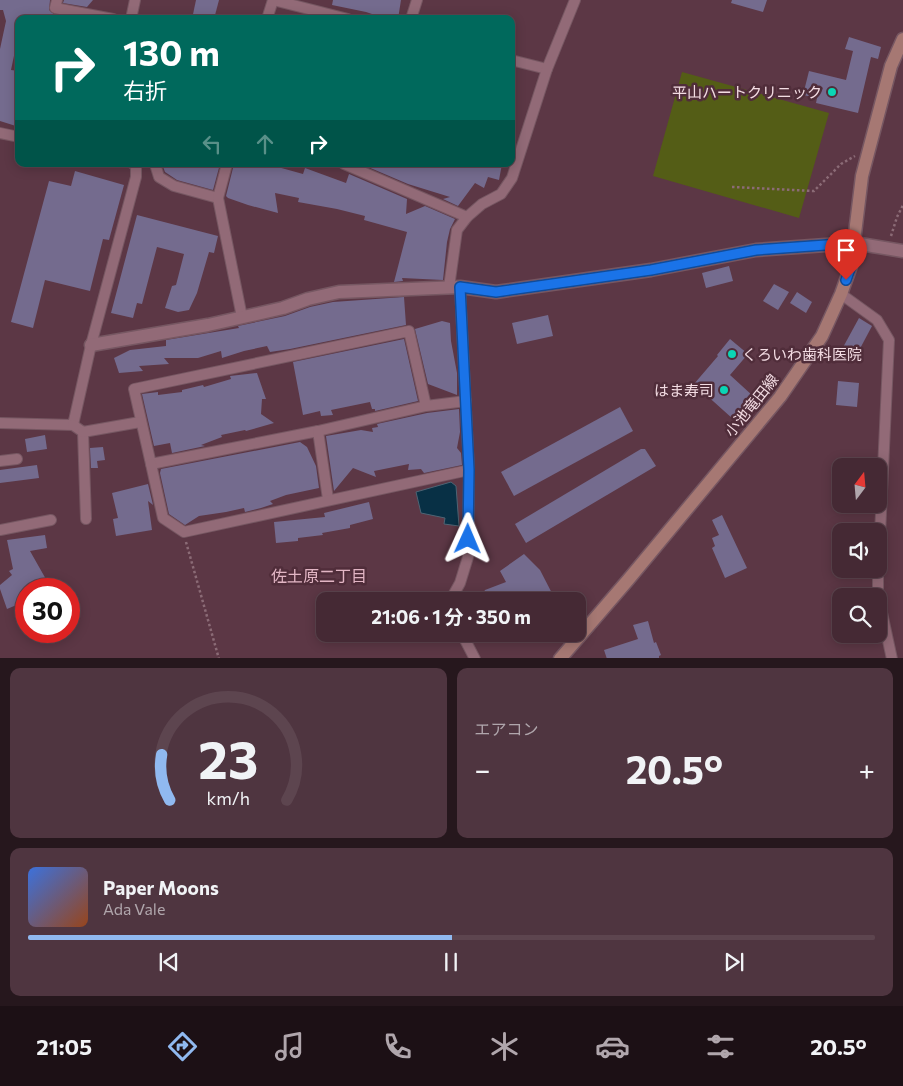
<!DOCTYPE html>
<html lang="ja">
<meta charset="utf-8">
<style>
:root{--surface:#452934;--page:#4f3540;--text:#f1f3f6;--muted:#b0a6ac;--line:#5d454f;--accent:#90b9f0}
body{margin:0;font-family:Commissioner,"Noto Sans JP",sans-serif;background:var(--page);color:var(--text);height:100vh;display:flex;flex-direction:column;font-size:19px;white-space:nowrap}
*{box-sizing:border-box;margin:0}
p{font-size:16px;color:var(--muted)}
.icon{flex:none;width:28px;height:28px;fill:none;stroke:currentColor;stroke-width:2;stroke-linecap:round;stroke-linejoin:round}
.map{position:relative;height:658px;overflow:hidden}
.side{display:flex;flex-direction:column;gap:10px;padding:10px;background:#26171d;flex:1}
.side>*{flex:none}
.banner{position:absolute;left:15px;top:15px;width:500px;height:152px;border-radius:10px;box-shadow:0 2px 12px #0003,0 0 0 1px var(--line);background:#00695c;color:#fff;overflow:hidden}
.needle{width:32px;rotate:16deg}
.buttons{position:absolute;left:832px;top:458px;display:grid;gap:10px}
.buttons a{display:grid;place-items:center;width:55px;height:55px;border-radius:10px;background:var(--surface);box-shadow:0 2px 12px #0003,0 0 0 1px var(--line);font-size:25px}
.speed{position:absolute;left:15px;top:578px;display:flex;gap:10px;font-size:25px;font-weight:700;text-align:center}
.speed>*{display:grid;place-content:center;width:65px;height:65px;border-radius:50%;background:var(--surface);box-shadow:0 2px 12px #0003,0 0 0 1px var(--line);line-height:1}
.speed .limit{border:8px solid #d22;background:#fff;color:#111}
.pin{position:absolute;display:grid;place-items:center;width:42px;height:42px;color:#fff;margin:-51px -21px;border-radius:50% 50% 50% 0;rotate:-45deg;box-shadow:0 0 5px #0007}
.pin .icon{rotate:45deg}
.me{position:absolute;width:55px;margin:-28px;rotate:1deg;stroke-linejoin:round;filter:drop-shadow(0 0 4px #0008)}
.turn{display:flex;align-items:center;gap:18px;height:105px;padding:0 25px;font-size:22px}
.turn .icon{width:65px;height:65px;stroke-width:2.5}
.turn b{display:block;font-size:35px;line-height:42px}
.lanes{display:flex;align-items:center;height:48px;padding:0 25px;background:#0003;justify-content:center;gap:25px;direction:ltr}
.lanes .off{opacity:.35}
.big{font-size:38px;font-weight:700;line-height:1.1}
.side .widget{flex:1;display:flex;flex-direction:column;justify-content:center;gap:8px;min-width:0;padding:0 18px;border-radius:10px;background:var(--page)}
.side .dial{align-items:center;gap:0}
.dial svg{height:130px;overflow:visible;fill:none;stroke:var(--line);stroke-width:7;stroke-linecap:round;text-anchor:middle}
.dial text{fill:var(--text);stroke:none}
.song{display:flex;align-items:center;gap:15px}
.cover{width:60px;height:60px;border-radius:8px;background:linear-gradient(135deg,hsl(220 70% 55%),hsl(20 70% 35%))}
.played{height:5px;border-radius:2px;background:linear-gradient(90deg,var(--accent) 50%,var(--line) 50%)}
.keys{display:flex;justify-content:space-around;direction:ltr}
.heat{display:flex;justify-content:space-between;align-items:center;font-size:28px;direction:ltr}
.side .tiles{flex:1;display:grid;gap:10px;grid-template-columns:1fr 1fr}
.widget:last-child{grid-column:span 2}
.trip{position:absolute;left:316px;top:592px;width:270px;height:50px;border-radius:10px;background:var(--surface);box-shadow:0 2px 12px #0003,0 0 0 1px var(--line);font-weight:700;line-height:50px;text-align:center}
.tab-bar{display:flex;height:80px;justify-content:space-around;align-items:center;background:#1c1015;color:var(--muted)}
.tab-bar .icon{width:35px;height:35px}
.tab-bar .active{color:var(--accent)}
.tab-bar b{font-size:22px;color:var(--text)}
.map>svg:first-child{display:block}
.green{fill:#545d16}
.water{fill:#083045;stroke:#4e6474}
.building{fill:#746b8e}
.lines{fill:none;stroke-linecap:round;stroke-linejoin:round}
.minor-casing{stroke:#765762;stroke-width:12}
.tertiary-casing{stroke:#765762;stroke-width:15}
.secondary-casing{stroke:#765762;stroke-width:15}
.path{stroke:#8b6b76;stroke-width:2.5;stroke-dasharray:2.5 2.5;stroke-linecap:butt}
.minor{stroke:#926a77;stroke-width:10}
.tertiary{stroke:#926a77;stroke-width:12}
.secondary{stroke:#a67873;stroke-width:12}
.route-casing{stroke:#114b97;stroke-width:12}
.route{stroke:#1a73e8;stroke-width:9}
.poi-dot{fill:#0bd5b5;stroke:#502d3a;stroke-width:2}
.labels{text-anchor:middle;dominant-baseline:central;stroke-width:5;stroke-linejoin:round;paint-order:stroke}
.poi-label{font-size:15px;fill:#f3dce3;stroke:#502d3a;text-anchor:end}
.street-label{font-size:15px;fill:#f3dce3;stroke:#502d3a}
.neighbourhood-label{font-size:16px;fill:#e2b5c4;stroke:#502d3a}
</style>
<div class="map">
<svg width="903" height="659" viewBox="0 0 903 659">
<rect width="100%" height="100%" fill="#5c3745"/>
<path class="green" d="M682 72 829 113 799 218 653 176Z"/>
<path class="water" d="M451 482 456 486 459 526 444 524 445 518 421 513 416 492Z"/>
<g class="building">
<path d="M0 0H50L49 10 55 15 54 19H19V32L11 70 19 71V86L16 103 19 127 0 121V49L6 21 3 10H0Z"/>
<path d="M64 0H93L87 7 63 3Z"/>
<path d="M196 0H219L214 19H192Z"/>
<path d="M333 0H401L398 19H387L366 12 332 5Z"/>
<path d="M732 0H767L763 12 731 3Z"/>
<path d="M849 37 881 47 878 59 871 57 858 113 816 103 817 98 803 95 809 71 846 80 853 51 845 49Z"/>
<path d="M162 164H220L213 190 177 180 165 172Z"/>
<path d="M234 164H267L303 174 305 168 346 183 349 174 407 199 406 214 425 206 455 219 450 229 447 242 443 280 402 278 403 281 394 282 407 232 364 220 365 216 337 209 298 202 299 198 275 193 278 213 248 205 228 198 226 196Z"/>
<path d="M361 164H502L499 180 488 177 484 188 475 183 458 206 443 199 450 197 408 184Z"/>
<path d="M75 171 124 185 109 240 103 239 90 291 45 280 33 328 11 322 49 181 71 186Z"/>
<path d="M137 215 218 236 214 253 209 252 197 293 189 310 178 312 165 308 172 286 176 285 184 254 157 247 142 304 137 303 133 318 111 313Z"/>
<path d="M729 266 733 281 706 288 702 273Z"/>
<path d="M774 284 789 292 778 310 763 301Z"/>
<path d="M797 292 812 302 806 313 790 303Z"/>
<path d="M404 297 406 325 290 349 270 352 267 346 244 351 222 358 221 351 198 358H164L169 364 139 366 143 371 119 373 114 358 130 350 166 346V340L239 328 238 326 285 316 310 307 333 302Z"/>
<path d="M548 315 553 336 517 344 512 323Z"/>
<path d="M859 318 872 326 855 358 841 351Z"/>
<path d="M442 321 450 323 451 341 457 373V395L428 384 415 329Z"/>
<path d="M404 339 418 401 375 411V409H372L370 402 331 410 333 415 321 416 320 411 303 415 293 362Z"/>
<path d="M730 339 748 354 730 375 753 396 733 419 694 384 718 356 717 355Z"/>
<path d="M257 373 266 399H262L261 414 274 423 246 431 245 430 221 435 222 437 201 445 205 446 172 453 170 443 154 446 142 394 158 392V395L182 392V390L203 385 204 387 231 379 230 376Z"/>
<path d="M838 381 859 383 857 407 836 405Z"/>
<path d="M620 407 633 431 514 496 501 472Z"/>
<path d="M459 409 460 432 457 448 461 453 462 465 424 473 421 469 408 470 409 464 374 471 376 477 353 468 334 491 326 436 361 430 373 432 372 428 378 427 377 424 427 413Z"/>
<path d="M45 435 47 449 27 452 25 439Z"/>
<path d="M300 442 307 447 316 466 319 488 286 495 270 501 273 504 261 508 245 512 244 508 226 512 199 516 185 525 169 514 160 473 161 469Z"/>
<path d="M103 447 105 460 97 461 98 468H91L90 448Z"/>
<path d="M641 449H645L656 466 526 543 515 524Z"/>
<path d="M37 465 39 478 0 483V470Z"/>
<path d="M148 484 153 505 148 501 152 530 116 536 113 519 118 518 112 493Z"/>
<path d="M369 502 373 519 350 525V528L322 533 323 535 298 538V541L276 543 274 522 325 517 324 513Z"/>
<path d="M722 515 747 568 725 578 712 548 715 546 712 538 719 535 712 520Z"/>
<path d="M45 535 47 548 30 551 47 581 26 588V601L7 609 0 589V585L12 575 9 571 13 569 7 540Z"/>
<path d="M524 554 540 570 556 601H479L485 590 506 582 500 571Z"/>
<path d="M648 621 654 643 656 642 661 655 659 656V659H607L604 650 638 639 633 625Z"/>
</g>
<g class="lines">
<defs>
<g id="minor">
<path d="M57 0 55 8 113 19"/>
<path d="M273 0 348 19"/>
<path d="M131 19 135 0"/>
<path d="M267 19 273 0"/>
<path d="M411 19 417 0"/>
<path d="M511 60 547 69"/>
<path d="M0 133 19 137"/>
<path d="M155 164 159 177 174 186 218 198"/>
<path d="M227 164 218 198 242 317"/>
<path d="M344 164 467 217"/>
<path d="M449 287 457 230 467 217 482 204 501 194 512 178 547 69 575 0"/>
<path d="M841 294 877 320 889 340 879 556"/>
<path d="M426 406 409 331 134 389 151 464 318 431 426 406 466 401"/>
<path d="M0 423 73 425 91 345 136 177V165L133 164"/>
<path d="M73 425 83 432 86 519"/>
<path d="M318 431 328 499"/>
<path d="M83 432 140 422"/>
<path d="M0 461 17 459"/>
<path d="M151 464 163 518 184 532 469 470"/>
<path d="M0 530 51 520"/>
<path d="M878 596V569"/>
<path d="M879 599 892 659"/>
<path d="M450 601 460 583 468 557 469 470 460 287"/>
<path d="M462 634 475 659"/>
</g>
<path id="tertiary" d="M91 345 208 325 283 308 308 299 339 292 460 287 496 292 651 270 756 250 854 243 903 251"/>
<path id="secondary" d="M560 659 628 580 780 397 822 336 841 294 851 266 862 176 891 66 903 39"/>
</defs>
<use href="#minor" class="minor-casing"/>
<use href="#tertiary" class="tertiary-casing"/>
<use href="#secondary" class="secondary-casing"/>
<g class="path">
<path d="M732 187 814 191 841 164 855 156"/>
<path d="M891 236 897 217 903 205"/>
<path d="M186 542 219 659"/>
</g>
<use href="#minor" class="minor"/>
<use href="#tertiary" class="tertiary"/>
<use href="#secondary" class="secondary"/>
</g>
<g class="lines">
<defs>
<path id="route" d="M468 539 469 470 460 287 496 292 651 270 756 250 854 243 851 266 846 280"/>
</defs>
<use href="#route" class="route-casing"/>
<use href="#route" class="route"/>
</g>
<g class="poi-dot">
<circle cx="832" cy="92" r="5"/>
<circle cx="732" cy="354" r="5"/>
<circle cx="724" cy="390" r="5"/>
</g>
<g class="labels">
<g class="poi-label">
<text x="822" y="92">平山ハートクリニック</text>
<text x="742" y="354" text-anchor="start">くろいわ歯科医院</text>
<text x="714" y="390">はま寿司</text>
</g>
<g class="street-label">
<text transform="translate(751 405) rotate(-51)">小池竜田線</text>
</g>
<g class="neighbourhood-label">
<text x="319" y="575">佐土原二丁目</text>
</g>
</g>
</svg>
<div class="buttons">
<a><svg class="needle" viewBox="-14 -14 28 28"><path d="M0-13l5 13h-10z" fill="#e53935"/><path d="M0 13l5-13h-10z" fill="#b0a6ac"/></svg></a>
<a><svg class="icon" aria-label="sound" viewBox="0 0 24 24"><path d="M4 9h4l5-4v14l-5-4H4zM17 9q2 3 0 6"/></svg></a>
<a><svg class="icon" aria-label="search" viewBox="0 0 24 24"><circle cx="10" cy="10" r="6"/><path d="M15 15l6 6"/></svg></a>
</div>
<div class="speed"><div class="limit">30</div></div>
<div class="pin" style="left:846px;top:280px;background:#d93025"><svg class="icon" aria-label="arrive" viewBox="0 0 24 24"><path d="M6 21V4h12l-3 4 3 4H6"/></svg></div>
<svg class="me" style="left:468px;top:539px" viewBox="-20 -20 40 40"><path d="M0-17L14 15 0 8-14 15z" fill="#1a73e8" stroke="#fff" stroke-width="4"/></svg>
<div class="trip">21:06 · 1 分 · 350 m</div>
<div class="banner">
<div class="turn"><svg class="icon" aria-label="right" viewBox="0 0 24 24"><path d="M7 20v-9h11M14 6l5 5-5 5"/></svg><div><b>130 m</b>右折</div></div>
<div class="lanes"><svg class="icon off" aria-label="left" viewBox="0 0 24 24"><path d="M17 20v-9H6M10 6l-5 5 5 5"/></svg><svg class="icon off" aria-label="ahead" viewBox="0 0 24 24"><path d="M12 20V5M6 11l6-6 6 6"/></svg><svg class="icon" aria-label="right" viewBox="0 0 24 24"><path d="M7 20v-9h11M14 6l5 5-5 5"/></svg></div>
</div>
</div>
<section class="side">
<div class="tiles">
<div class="widget dial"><svg viewBox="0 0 100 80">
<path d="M14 69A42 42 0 1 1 86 69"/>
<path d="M14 69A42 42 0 0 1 9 41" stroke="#90b9f0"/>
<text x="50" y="56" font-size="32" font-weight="700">23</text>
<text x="50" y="72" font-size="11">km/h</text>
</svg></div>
<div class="widget"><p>エアコン</p>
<div class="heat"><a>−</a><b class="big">20.5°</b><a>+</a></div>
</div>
<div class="widget">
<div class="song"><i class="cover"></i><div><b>Paper Moons</b><p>Ada Vale</p></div></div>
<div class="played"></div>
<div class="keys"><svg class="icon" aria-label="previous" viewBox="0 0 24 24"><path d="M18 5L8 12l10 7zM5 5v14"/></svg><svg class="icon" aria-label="pause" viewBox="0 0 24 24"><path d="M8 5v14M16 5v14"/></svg><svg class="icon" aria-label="next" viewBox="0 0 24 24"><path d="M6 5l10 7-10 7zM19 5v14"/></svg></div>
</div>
</div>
</section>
<nav class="tab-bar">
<b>21:05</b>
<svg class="icon active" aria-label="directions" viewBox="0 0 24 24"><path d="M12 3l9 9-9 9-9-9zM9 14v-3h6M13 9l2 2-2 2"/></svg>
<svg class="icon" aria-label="music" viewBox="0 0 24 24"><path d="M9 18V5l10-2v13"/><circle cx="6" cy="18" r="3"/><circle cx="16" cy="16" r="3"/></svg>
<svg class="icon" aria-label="phone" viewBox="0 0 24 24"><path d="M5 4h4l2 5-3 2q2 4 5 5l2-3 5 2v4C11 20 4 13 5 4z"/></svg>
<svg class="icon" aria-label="climate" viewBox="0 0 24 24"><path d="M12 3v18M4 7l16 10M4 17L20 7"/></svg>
<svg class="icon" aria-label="car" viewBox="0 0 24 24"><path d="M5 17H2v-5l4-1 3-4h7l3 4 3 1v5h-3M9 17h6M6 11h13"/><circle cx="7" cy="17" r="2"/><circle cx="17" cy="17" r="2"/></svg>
<svg class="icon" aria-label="filters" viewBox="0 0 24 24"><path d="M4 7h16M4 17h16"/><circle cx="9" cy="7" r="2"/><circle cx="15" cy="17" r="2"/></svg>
<b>20.5°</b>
</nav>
